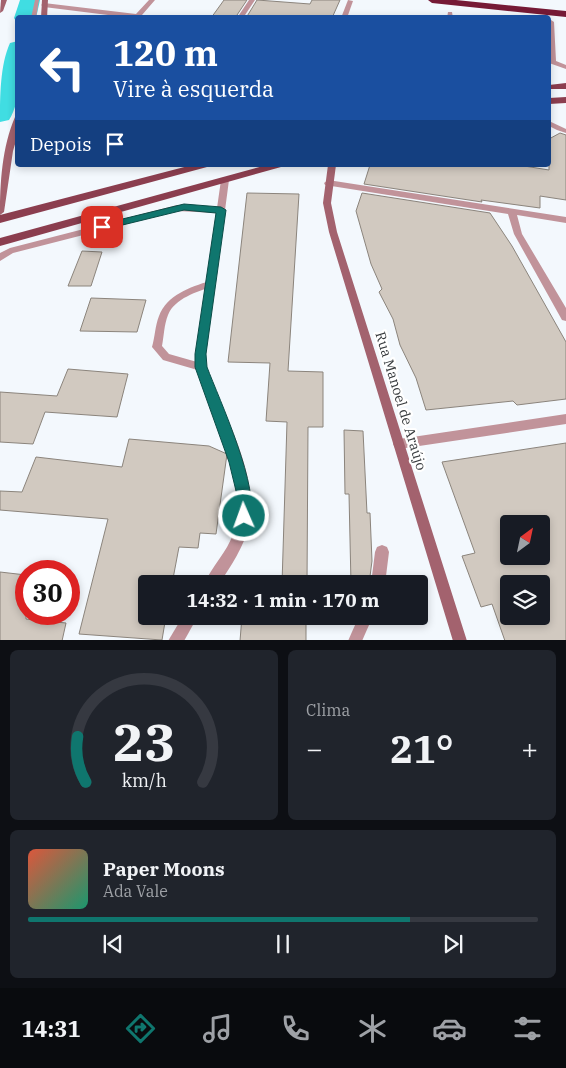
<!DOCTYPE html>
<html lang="pt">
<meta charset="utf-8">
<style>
:root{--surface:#171b24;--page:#20242c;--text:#f1f3f6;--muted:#9ea1a6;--line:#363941;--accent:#0f766e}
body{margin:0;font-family:"IBM Plex Serif",serif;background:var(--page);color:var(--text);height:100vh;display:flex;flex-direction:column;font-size:19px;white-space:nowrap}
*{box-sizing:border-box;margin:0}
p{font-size:16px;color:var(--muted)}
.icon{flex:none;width:28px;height:28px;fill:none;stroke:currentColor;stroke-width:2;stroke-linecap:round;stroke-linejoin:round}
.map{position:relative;height:640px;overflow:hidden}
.panel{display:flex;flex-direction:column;gap:10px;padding:10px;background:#0d0f14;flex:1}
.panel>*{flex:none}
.guide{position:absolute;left:15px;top:15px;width:536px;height:152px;border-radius:5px;box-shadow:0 2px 8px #0003;background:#1a4fa0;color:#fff;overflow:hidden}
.needle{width:32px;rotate:33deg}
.controls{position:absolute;left:500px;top:515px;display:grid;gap:10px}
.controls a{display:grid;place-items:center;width:50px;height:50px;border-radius:5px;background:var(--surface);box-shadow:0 2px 8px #0003;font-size:25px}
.speed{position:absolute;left:15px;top:560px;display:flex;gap:10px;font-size:25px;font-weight:700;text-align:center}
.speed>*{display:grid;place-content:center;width:65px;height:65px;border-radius:50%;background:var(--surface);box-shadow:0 2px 8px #0003;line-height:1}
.speed .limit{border:8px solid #d22;background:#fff;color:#111}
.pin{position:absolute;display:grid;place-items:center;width:42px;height:42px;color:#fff;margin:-21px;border-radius:10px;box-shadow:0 2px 8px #0006}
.me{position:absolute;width:55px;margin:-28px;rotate:358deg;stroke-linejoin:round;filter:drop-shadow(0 0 4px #0008)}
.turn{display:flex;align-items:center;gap:18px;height:105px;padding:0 15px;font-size:22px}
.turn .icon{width:65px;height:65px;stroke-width:2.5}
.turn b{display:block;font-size:35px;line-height:42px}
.then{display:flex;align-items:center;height:48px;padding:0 15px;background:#0003;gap:10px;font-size:19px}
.big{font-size:38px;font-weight:700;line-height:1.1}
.panel .tile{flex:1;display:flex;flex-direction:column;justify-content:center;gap:8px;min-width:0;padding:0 18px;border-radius:8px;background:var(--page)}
.panel .dial{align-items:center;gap:0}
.dial svg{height:130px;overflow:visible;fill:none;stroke:var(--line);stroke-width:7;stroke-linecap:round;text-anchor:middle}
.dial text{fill:var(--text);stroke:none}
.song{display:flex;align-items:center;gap:15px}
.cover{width:60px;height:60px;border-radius:8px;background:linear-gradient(135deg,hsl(10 70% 55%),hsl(160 70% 35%))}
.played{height:5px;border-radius:2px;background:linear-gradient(90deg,var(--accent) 75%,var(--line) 75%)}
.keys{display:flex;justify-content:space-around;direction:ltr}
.heat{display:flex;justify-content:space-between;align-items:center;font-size:28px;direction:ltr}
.panel .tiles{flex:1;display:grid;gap:10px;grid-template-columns:1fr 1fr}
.tile:last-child{grid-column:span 2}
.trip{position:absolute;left:138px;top:575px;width:290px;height:50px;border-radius:5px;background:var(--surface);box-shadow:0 2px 8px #0003;font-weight:700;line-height:50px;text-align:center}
.menu{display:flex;height:80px;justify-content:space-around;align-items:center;background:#090b0e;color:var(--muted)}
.menu .icon{width:35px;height:35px}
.menu .on{color:var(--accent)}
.menu b{font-size:22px;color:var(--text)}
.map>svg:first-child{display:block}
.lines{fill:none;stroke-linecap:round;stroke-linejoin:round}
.river{fill:#40dde2;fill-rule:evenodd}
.building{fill:#d1c9c0;stroke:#8b847c;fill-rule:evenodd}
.lane{fill:#c1939a;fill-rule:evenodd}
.street{fill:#c1939a;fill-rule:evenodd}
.secondary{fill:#a3626e;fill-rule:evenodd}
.primary{fill:#8b3e4f;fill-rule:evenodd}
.highway{fill:#761a36;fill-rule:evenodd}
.route{fill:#0f766e;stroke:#0a4d48}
.labels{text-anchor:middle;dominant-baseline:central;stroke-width:4.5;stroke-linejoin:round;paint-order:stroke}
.street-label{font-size:14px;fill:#383c3f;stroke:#fff}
</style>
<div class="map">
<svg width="566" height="641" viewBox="0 0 566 641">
<rect width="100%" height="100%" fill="#f3f8fd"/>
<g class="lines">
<g class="river">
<path d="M20 0H40L36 18H18L17 23 14 18Z"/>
<path d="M18 41C18 65 23 99 9 120L0 122C0 97 0 65 10 43Z"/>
</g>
</g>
<g class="building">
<path d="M224 0H247L235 18H211Z"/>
<path d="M257 0 310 4 312 0H340L332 18H246Z"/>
<path d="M560 133 566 135V200L540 196V208L481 200 482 202 364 184 370 165H518L549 170V139Z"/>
<path d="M247 193 299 194 288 371 323 372V427H308L307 584H282L287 422 266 421 270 363 228 362Z"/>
<path d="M362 193 490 213 512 246 566 342V399L517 405 513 401 426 410 416 378 400 345 393 319 379 292 382 289 371 264 356 211Z"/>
<path d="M82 251 102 252 91 286H68Z"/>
<path d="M91 298 146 300 137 332 80 331Z"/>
<path d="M68 369 128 374 117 417 45 412 33 444 0 442V392L57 396Z"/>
<path d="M344 430 363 431 367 513H370L372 561 369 584H351L349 494H345Z"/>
<path d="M129 439 209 446 227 454 216 534 200 533 198 548 179 547 172 584H146V616H166L162 640 79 634 108 519 0 510V491L22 492 36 457 122 467Z"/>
<path d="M566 443V641H505L492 604 481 607 462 556 475 553 442 462ZM509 524H541V556H509ZM509 584H541V616H509Z"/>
<path d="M0 572 26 575V619L66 623 62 641H0Z"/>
<path d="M242 616H306V641H240Z"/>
</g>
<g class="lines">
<g class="lane">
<path d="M35 0H39L36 18H31Z"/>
<path d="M549 121 566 129V133L557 130 549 126Z"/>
<path d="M210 281 214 284 213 286C197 292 175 298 168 315 164 325 164 336 162 346L169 354 204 364 206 367 204 370 201 371 163 360 152 347C155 337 155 326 159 316 167 295 190 287 210 281Z"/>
</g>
<g class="street">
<path d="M149 0H155L142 15 154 18H132L44 7 41 5 44 3 136 14Z"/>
<path d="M249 0H255L243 18H237Z"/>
<path d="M348 0 353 1 347 18H341Z"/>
<path d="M448 12H452L453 18H447Z"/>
<path d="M551 20 554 22 556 61 566 65V69L549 63V21Z"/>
<path d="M225 177 229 180 206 354V367C223 414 260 475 249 525 244 547 231 566 219 584H204C212 566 227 552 233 534 252 481 212 416 196 367V354L216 213 177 211 13 253 0 261V253L10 248 177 205 217 208 221 180Z"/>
<path d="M328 180 566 217V223L517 215 522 234 566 308V321L562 320 514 234 508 214 325 185 324 183Z"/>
<path d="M566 414V424L399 449 395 448 393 444 395 440 399 439Z"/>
<path d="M382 545 387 547 389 552 385 584H371L375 552 377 547Z"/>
<path d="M183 616H198L184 641H168Z"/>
<path d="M359 616H373L362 641H348Z"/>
</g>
<g class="secondary">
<path d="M1 0H7L3 11 0 13Z"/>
<path d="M42 0H48L47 18H41Z"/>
<path d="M15 117H18V134L13 151 4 212 0 215C0 183 2 147 15 117Z"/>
<path d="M328 165H336L331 203 337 232 467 641H453L329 232 323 203Z"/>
</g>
<g class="primary">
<path d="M566 83V89H549V85Z"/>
<path d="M566 97V103L549 104V98Z"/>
<path d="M192 165H209L207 167 0 223V215Z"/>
<path d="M267 165H283L281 167 0 246V238Z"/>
</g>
<path class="highway" d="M428 0H456L566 11V17L432 3Z"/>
</g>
<path class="route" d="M184 204 221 207 226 210 206 354 207 367C219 399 262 491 249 521L244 523 239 521 237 516V495L229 462 195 367V354L216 213 184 210 102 230 98 227 102 224Z"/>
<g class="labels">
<g class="street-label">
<text transform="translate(401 401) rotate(73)">Rua Manoel de Araújo</text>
</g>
</g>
</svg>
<div class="controls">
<a><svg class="needle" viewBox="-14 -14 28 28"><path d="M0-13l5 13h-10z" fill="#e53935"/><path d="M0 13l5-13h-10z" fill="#9ea1a6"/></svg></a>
<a><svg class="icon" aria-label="layers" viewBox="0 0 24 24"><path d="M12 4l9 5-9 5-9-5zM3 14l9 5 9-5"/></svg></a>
</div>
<div class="speed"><div class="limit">30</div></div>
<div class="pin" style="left:102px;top:227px;background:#d93025"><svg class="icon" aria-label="arrive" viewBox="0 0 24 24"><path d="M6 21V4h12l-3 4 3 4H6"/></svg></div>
<svg class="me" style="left:244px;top:516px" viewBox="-20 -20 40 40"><circle r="17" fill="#0f766e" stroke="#fff" stroke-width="3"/><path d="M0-11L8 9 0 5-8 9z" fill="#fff"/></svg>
<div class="trip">14:32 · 1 min · 170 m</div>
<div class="guide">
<div class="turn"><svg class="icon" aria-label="left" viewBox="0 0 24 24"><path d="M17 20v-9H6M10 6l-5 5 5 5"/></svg><div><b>120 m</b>Vire à esquerda</div></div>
<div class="then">Depois<svg class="icon" aria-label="arrive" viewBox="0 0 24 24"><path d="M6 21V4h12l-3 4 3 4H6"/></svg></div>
</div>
</div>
<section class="panel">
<div class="tiles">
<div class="tile dial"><svg viewBox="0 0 100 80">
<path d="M14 69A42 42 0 1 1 86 69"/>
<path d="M14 69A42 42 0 0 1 9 41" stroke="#0f766e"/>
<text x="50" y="56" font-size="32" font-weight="700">23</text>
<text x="50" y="72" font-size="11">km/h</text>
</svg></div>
<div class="tile"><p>Clima</p>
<div class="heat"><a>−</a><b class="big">21°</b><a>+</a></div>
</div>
<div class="tile">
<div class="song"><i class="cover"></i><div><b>Paper Moons</b><p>Ada Vale</p></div></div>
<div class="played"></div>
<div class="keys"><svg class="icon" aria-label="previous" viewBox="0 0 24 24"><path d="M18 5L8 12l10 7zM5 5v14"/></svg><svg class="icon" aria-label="pause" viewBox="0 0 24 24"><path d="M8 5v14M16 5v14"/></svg><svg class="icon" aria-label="next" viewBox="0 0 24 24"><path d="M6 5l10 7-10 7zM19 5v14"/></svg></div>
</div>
</div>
</section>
<nav class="menu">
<b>14:31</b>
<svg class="icon on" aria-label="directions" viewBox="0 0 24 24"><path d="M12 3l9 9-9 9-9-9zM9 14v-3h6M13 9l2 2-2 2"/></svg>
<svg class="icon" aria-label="music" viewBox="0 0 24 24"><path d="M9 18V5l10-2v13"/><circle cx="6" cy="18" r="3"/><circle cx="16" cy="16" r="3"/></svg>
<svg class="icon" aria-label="phone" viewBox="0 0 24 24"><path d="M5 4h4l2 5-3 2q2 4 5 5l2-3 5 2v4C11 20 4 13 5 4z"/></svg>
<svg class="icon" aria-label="climate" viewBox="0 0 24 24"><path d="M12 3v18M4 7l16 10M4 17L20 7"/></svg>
<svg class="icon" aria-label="car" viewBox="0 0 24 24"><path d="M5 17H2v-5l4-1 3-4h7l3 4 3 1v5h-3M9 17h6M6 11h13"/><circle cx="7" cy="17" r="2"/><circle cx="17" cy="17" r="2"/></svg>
<svg class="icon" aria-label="filters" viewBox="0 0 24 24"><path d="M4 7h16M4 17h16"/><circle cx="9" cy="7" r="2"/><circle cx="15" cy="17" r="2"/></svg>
</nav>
